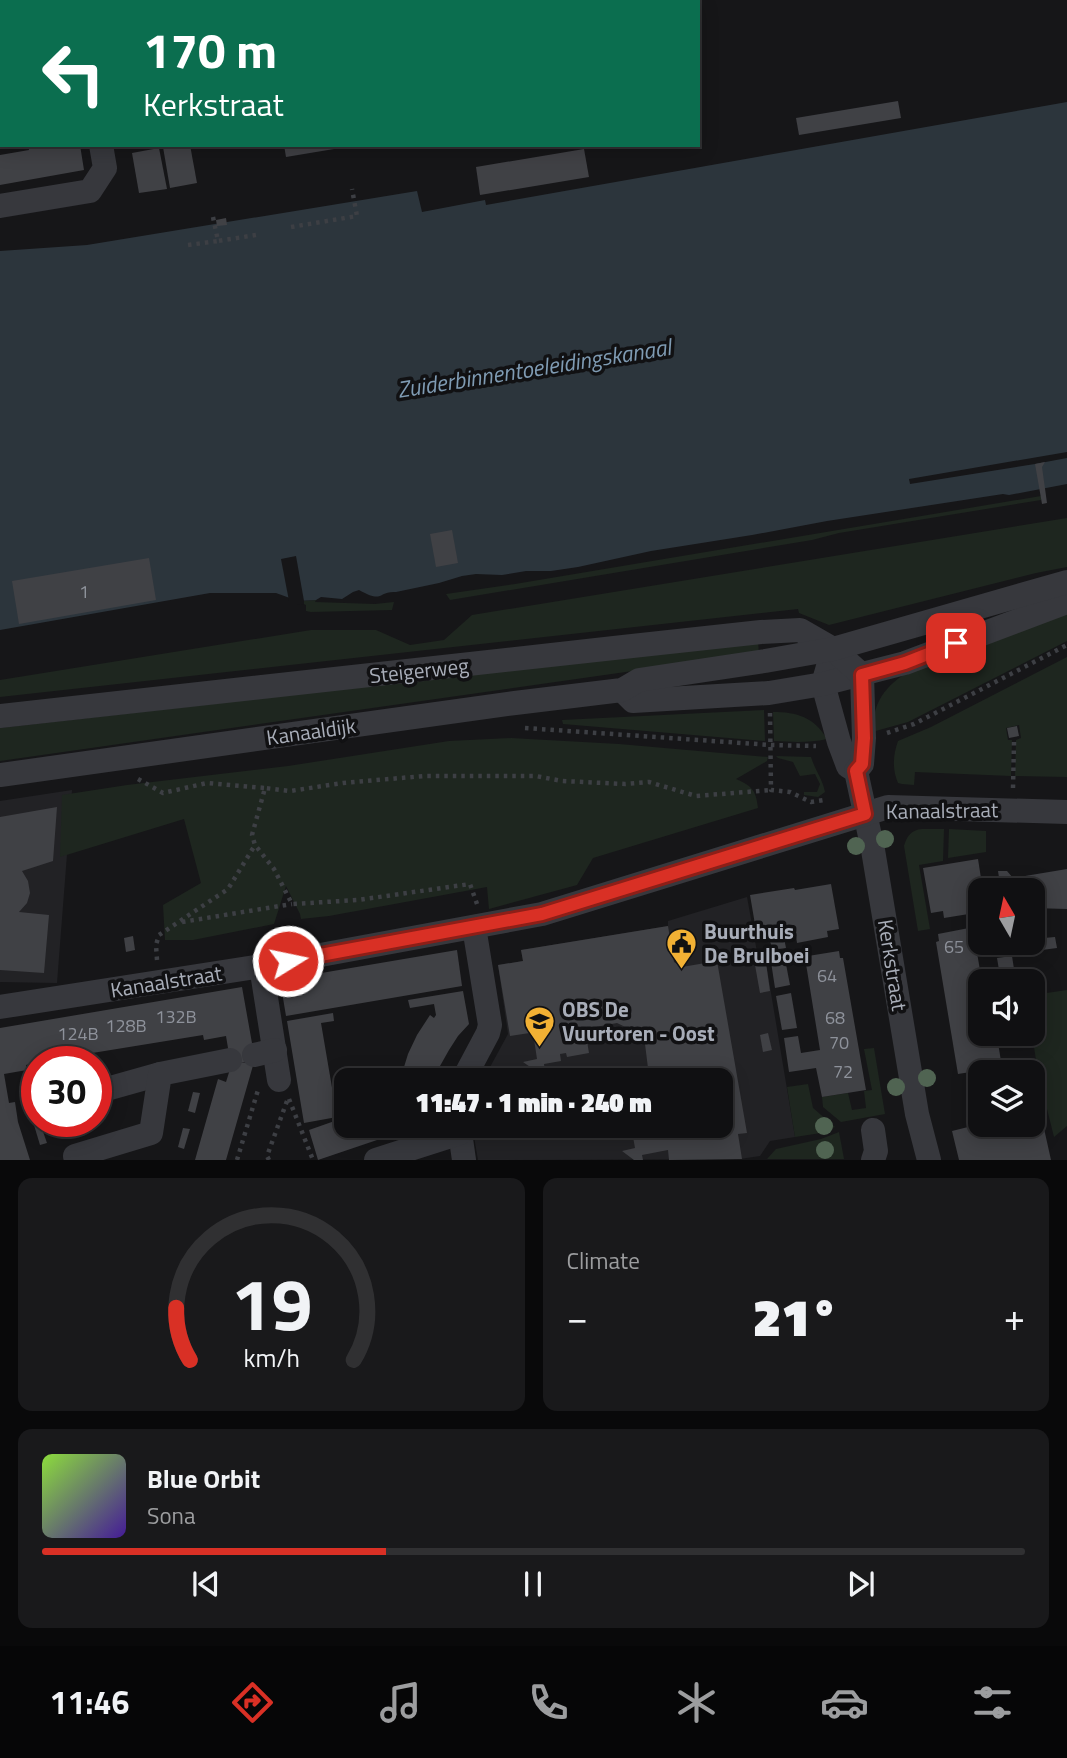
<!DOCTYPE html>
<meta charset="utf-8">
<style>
:root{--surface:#101012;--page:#19191b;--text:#f1f3f6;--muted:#9c9d9f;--line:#303032;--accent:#d93025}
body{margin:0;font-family:"Titillium Web",sans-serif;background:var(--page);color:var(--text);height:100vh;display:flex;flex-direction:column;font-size:26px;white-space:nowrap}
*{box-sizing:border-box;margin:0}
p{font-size:23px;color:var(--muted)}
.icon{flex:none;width:38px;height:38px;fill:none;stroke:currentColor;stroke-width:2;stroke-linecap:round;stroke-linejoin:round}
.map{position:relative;height:1160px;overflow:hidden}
.details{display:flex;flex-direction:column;gap:18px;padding:18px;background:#09090a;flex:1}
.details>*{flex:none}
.banner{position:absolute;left:0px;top:0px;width:700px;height:147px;box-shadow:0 4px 18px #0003,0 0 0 2px var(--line);background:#0b6e4f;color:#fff;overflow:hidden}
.needle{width:46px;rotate:351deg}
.fabs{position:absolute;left:968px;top:878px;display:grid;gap:14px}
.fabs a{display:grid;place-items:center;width:77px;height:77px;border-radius:14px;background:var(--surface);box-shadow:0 4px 18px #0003,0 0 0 2px var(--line);font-size:35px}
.speed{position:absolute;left:21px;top:1046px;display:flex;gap:14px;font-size:35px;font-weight:700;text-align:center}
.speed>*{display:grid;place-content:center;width:91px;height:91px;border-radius:50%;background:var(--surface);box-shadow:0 4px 18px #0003,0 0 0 2px var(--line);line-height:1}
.speed .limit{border:10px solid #d22;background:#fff;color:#111}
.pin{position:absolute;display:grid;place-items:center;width:60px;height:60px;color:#fff;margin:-30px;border-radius:14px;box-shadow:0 4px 10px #0006}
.me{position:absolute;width:77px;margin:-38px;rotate:80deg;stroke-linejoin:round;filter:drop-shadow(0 0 5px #0008)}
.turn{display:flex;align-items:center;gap:24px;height:147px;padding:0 28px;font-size:32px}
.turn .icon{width:91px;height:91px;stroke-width:2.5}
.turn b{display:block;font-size:49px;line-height:60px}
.big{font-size:52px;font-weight:800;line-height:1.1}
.details .tile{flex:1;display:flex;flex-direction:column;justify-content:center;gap:10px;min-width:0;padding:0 24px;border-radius:14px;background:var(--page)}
.details .dial{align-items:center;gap:0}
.dial svg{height:182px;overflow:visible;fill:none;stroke:var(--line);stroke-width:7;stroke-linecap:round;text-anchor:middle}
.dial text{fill:var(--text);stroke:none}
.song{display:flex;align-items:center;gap:21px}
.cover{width:84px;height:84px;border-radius:10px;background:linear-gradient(135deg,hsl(90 70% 55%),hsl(260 70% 35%))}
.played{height:7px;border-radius:4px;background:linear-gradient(90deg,var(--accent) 35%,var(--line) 35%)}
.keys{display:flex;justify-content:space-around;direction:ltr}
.heat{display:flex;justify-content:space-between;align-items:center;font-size:38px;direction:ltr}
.details .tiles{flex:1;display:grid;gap:18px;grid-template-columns:1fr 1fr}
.tile:last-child{grid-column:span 2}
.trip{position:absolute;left:334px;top:1068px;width:399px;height:70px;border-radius:14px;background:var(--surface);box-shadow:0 4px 18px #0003,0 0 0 2px var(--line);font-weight:800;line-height:70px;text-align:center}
.menu{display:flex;height:112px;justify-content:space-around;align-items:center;background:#060607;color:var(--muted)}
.menu .icon{width:49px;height:49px}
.menu .current{color:var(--accent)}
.menu b{font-size:32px;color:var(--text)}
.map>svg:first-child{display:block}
.built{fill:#222225}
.green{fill:#1e261f}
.water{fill:#2c353c}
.pier{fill:#161618}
.building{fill:#404145}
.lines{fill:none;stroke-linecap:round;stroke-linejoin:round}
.path{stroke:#3d3f44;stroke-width:4.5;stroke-dasharray:3.5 5;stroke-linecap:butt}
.minor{stroke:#37383d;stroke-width:24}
.tree{fill:#506452}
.route-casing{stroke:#8d1f18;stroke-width:18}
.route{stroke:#d93025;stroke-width:12}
.labels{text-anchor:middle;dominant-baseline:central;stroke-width:7;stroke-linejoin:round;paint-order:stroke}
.number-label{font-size:18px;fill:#8e929b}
.street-label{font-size:21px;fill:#a8adb8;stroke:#111113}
.poi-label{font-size:21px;font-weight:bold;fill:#a8adb8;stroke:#111113;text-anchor:start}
.water-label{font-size:23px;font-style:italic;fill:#7f9bb3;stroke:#111113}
</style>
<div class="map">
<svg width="1067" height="1160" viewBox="0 0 1067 1160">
<rect width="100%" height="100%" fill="#161618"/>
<g class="built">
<path d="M72 790 57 983 0 982V801Z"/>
<path d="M747 897 757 952 765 957 795 1137 770 1141 760 1156 740 1159 478 1160 472 1125H721V1080H483L508 1034 498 965 523 961 521 950 668 926V921Z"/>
</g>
<g class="green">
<path d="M1041 496V500L839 533 812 540 450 600 446 594 515 584Z"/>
<path d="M1067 518V567L1036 573 829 625 799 613 798 609 0 697V680L311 630H376L410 645 444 640 472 615Z"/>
<path d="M316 600 315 602 375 604 394 602 392 610 311 612 306 611V605L304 604V601Z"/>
<path d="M1067 609V641L908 722 872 732C874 696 888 684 917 666Z"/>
<path d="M758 642 759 653 0 761V728Z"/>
<path d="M1067 657V777L1015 776 1016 740 1021 738 1019 725 1006 728 1008 740H1012L1011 776 915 772 914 785 902 784 898 783C892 769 893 755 898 741L931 727Z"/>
<path d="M764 710 765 741 563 724 562 720Z"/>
<path d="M773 712C797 712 814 717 827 739 809 743 792 742 774 741Z"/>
<path d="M511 738 619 744 768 757 767 761 736 779C752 786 756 790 758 808L593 858 577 885 489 909 487 887 329 916 301 919 300 914 286 886 274 924 193 940H165L163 905 201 883 184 819 60 857 62 795 127 785 288 766 449 741Z"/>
<path d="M776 756 811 757C815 770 823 780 825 792L818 797 804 795V792H817L820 784 815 774 800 776 793 762 778 758Z"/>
<path d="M922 829H944L943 861 919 865 930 929 918 931 904 846C907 836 911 830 922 829Z"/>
<path d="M949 829 986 831V852L948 858Z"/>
<path d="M1067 990V1126L1054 1137 1038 1073 1032 1034 1033 995Z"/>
<path d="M874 1048 885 1114 841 1122 823 1107 822 1097 848 1093 852 1110 866 1108 864 1091 872 1090 864 1049Z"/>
<path d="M808 1084 813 1108 835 1127 821 1133 795 1137 787 1087Z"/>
<path d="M839 1132 844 1159H767L776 1149 821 1139Z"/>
</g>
<path class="water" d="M1067 102V484L1009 495 1003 494 827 521 752 535 651 551 578 567 551 571H526L502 575 476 574 462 576 439 583 396 592C377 591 384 604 359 590L353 592 342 599 321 597 316 600 298 601 276 593H210L0 630V251L87 245 417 191 422 212 485 200 486 205Z"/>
<g class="pier">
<path d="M1067 452V458L1035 464 910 484 909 479Z"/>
<path d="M296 556 304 601V604L297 605 289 601 281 559Z"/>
</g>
<g class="building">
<path d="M898 101 901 118 799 135 796 118Z"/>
<path d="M28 145H39V149L58 145H80L84 170 0 185V155L29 150Z"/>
<path d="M175 145H190L197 183 170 188 163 147Z"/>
<path d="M284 145H345L346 147 286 157Z"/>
<path d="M159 148 167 189 139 193 132 153Z"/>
<path d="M584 149 589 177 480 195 476 167Z"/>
<path d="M226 218 227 225 217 226 216 220Z"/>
<path d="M1045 462 1042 467 1047 503 1042 504 1035 464Z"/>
<path d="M452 530 458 563 436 567 430 534Z"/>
<path d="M149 558 156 600 19 624 12 581Z"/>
<path d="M1017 726 1019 736 1009 738 1007 728Z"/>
<path d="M57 807 53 861 22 871 28 881 30 893 27 903 19 912 49 915 44 973 0 970V817Z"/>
<path d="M978 859 983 891H980V905L973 906 975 913 944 918 943 911 931 913 923 868Z"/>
<path d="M1067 869V909L1032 908V891H1001L998 871H1007L1013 878Z"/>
<path d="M831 884 839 929 827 931 828 937 797 943 796 936 784 938 786 948 772 950 770 940 758 942 750 895 794 888 795 890Z"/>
<path d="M668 926 674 962 682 967 717 961 747 1133 738 1134 742 1159 669 1160 668 1150 642 1155 643 1160H634L622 1151 635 1148 632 1131 640 1130 639 1125H721V1080H627L626 1072 648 1068 644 1036 617 1023 585 1029 589 1053 567 1057 566 1053 560 1054 561 1061 544 1064 546 1078 523 1062 537 1059 534 1039H537L536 1032 510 1036 498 965 523 961 521 950Z"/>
<path d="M969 928 970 936 974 935 982 982H980V1034H1002V1036L997 1037 1002 1067 958 1074 936 942 939 941 938 934Z"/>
<path d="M133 936 135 950 126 952 124 938Z"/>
<path d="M1055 937 1057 948 1027 952 1026 943H1032L1044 940V938Z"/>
<path d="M995 943H1009L1010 948 996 950Z"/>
<path d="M457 950 462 986 286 1016 280 980Z"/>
<path d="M839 951 840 958H843L866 1090 822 1097 816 1068 789 1072 784 1038 798 1036 801 1053 820 1050 806 964H809L808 956Z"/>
<path d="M1012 956 1016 982H1001L997 958Z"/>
<path d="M785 959 790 985 775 988 771 962Z"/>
<path d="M766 963 770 991 760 993 755 965Z"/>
<path d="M242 987 255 1060 240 1063 254 1062 226 1160H195L218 1079 226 1082 231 1066 226 1036 204 1040 203 1035 37 1062 26 1065 27 1070 4 1074 9 1103 15 1102 18 1122 30 1160H0V1028Z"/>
<path d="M463 991 469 1024 458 1036 449 1050 440 1066 436 1080H400L408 1054 417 1035 430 1015 434 1018 436 1015 434 1004 410 1008 408 1000Z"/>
<path d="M791 993 797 1028 782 1030 776 996Z"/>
<path d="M333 1013 334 1021 321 1023 337 1117 304 1123 287 1021Z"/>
<path d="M768 1033 772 1050 763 1052 760 1035Z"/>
<path d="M193 1092 200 1093 195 1113 188 1111Z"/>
<path d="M35 1099 37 1106 26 1107 25 1101Z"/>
<path d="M346 1117V1125H375L380 1139 318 1160 309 1130Z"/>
<path d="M40 1123 47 1143 40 1145 34 1125Z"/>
<path d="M980 1124V1125H1028V1128L1043 1124 1051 1160H959L952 1131Z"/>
<path d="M183 1128 190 1129 184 1149 178 1147Z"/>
</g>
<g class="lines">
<g class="path">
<path d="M213 217 218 241 256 235"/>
<path d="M291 227 357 216 352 189"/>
<path d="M188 245 218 241"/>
<path d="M770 713 771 790 790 792 811 802 824 800"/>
<path d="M525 728 771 745 816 746"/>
<path d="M887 733 914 724 1067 645"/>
<path d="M138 779 163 793 207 783 265 788"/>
<path d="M1013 788 1014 742"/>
<path d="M477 904 470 884 358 900 292 904 274 869 255 845 252 835 265 788 290 791 343 783 424 776H536L562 781 625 784 649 782 696 796 771 790"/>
<path d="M182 922 292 904"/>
<path d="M157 960 156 945 159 935 228 889 255 845"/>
<path d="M289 1099 313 1160"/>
<path d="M237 1160 258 1090"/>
<path d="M269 1160 267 1156 287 1101"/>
</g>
<g class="minor">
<path d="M76 0V2"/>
<path d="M572 0 573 2"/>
<path d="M0 13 2 12"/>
<path d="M0 97H2"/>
<path d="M0 206 90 191 105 168 101 145"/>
<path d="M833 649 823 684 839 742 848 766 856 771 873 850 917 1114 929 1160"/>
<path d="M622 690 633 701 769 693 823 684 905 663 1067 602"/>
<path d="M0 716 623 647 761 632 800 630 833 649 862 675 864 738 862 764 856 771"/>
<path d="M0 775 515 703 622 690 639 680 765 661 833 649 1067 582"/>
<path d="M261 966 279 1080"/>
<path d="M0 1007 261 966 542 914 888 807 1067 812"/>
<path d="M254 1055 275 1050"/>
<path d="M463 1080 488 1033 490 1025 474 927"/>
<path d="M96 1092 160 1074"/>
<path d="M459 1125 464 1160"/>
<path d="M75 1156 151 1133 160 1074 230 1060"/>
<path d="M376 1160 460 1133"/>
<path d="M873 1160 876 1151 873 1130"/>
</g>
</g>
<g class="tree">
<circle cx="885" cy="839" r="9"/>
<circle cx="856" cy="846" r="9"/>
<circle cx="927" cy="1078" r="9"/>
<circle cx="896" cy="1087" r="9"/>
<circle cx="824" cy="1126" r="9"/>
<circle cx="825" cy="1150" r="9"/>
</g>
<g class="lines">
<defs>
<path id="route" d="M288 961 542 914 865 814 856 771 862 764 864 738 862 675 905 663 956 643"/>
</defs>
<use href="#route" class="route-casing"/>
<use href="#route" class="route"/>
</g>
<defs>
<symbol id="civic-pin" viewBox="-11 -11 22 30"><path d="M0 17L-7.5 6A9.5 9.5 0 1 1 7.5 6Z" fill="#f2b134" stroke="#111113"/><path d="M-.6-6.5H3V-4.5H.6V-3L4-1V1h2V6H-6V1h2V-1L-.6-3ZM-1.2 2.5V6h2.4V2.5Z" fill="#111"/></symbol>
<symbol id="school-pin" viewBox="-11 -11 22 30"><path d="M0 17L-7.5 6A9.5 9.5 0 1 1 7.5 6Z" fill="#f2b134" stroke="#111113"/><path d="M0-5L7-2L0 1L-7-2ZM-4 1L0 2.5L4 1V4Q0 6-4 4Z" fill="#111"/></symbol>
</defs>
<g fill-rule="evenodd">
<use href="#civic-pin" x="664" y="926" width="35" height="47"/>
<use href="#school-pin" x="522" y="1004" width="35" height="47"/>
</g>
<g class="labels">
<g class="number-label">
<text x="84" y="591">1</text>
<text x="954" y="946">65</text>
<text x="827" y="975">64</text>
<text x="176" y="1016">132B</text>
<text x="835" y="1017">68</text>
<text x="126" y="1025">128B</text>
<text x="78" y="1033">124B</text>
<text x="839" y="1042">70</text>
<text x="843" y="1071">72</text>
</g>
<g class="street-label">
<text transform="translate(419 670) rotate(-6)">Steigerweg</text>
<text transform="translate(311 731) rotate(-8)">Kanaaldijk</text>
<text transform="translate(942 810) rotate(-1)">Kanaalstraat</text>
<text transform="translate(893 965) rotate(81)">Kerkstraat</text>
<text transform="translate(166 981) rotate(-9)">Kanaalstraat</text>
</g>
<g class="poi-label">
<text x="704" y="931">Buurthuis<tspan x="704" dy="24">De Brulboei</tspan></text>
<text x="562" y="1009">OBS De<tspan x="562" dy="24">Vuurtoren - Oost</tspan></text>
</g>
<g class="water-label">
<text transform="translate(534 368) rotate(-9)">Zuiderbinnentoeleidingskanaal</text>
</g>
</g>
</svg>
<div class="fabs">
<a><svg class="needle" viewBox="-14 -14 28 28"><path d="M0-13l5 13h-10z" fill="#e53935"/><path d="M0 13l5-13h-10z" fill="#9c9d9f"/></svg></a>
<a><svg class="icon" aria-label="sound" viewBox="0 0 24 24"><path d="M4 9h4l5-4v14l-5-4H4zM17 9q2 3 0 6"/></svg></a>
<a><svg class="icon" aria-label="layers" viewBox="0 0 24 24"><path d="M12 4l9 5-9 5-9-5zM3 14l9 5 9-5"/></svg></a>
</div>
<div class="speed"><div class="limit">30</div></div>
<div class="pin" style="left:956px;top:643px;background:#d93025"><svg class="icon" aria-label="arrive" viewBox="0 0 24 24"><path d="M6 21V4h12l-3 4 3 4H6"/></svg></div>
<svg class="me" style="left:288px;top:961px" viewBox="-20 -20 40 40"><circle r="17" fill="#d93025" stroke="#fff" stroke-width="3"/><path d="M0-11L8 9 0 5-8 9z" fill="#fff"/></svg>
<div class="trip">11:47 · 1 min · 240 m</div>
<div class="banner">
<div class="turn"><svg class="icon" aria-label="left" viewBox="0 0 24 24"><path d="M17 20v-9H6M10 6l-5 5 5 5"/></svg><div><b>170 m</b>Kerkstraat</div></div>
</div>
</div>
<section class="details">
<div class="tiles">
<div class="tile dial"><svg viewBox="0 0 100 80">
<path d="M14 69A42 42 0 1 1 86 69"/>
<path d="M14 69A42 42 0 0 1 8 46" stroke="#d93025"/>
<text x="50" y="56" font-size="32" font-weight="700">19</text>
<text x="50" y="72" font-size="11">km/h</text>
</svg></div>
<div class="tile"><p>Climate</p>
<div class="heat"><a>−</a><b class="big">21°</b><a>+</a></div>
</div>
<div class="tile">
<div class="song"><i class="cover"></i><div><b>Blue Orbit</b><p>Sona</p></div></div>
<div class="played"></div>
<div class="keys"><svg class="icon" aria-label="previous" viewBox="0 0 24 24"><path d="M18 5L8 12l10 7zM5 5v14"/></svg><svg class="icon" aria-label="pause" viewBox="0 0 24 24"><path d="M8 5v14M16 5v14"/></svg><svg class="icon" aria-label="next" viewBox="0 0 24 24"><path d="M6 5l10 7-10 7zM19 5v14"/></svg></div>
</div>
</div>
</section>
<nav class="menu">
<b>11:46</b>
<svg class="icon current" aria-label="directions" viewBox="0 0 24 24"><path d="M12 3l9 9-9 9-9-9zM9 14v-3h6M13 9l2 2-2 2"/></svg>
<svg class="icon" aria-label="music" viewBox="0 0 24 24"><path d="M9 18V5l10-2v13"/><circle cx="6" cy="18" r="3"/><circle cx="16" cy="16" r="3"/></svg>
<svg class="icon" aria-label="phone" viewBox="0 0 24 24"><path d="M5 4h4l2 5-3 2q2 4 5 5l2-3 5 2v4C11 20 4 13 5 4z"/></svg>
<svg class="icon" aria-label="climate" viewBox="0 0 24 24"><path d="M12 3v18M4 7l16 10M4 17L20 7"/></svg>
<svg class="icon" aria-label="car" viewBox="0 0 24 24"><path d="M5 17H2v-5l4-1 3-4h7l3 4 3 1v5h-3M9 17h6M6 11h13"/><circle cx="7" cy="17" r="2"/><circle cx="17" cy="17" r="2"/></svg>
<svg class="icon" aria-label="filters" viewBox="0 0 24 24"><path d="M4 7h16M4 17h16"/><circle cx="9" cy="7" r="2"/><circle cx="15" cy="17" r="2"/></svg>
</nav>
